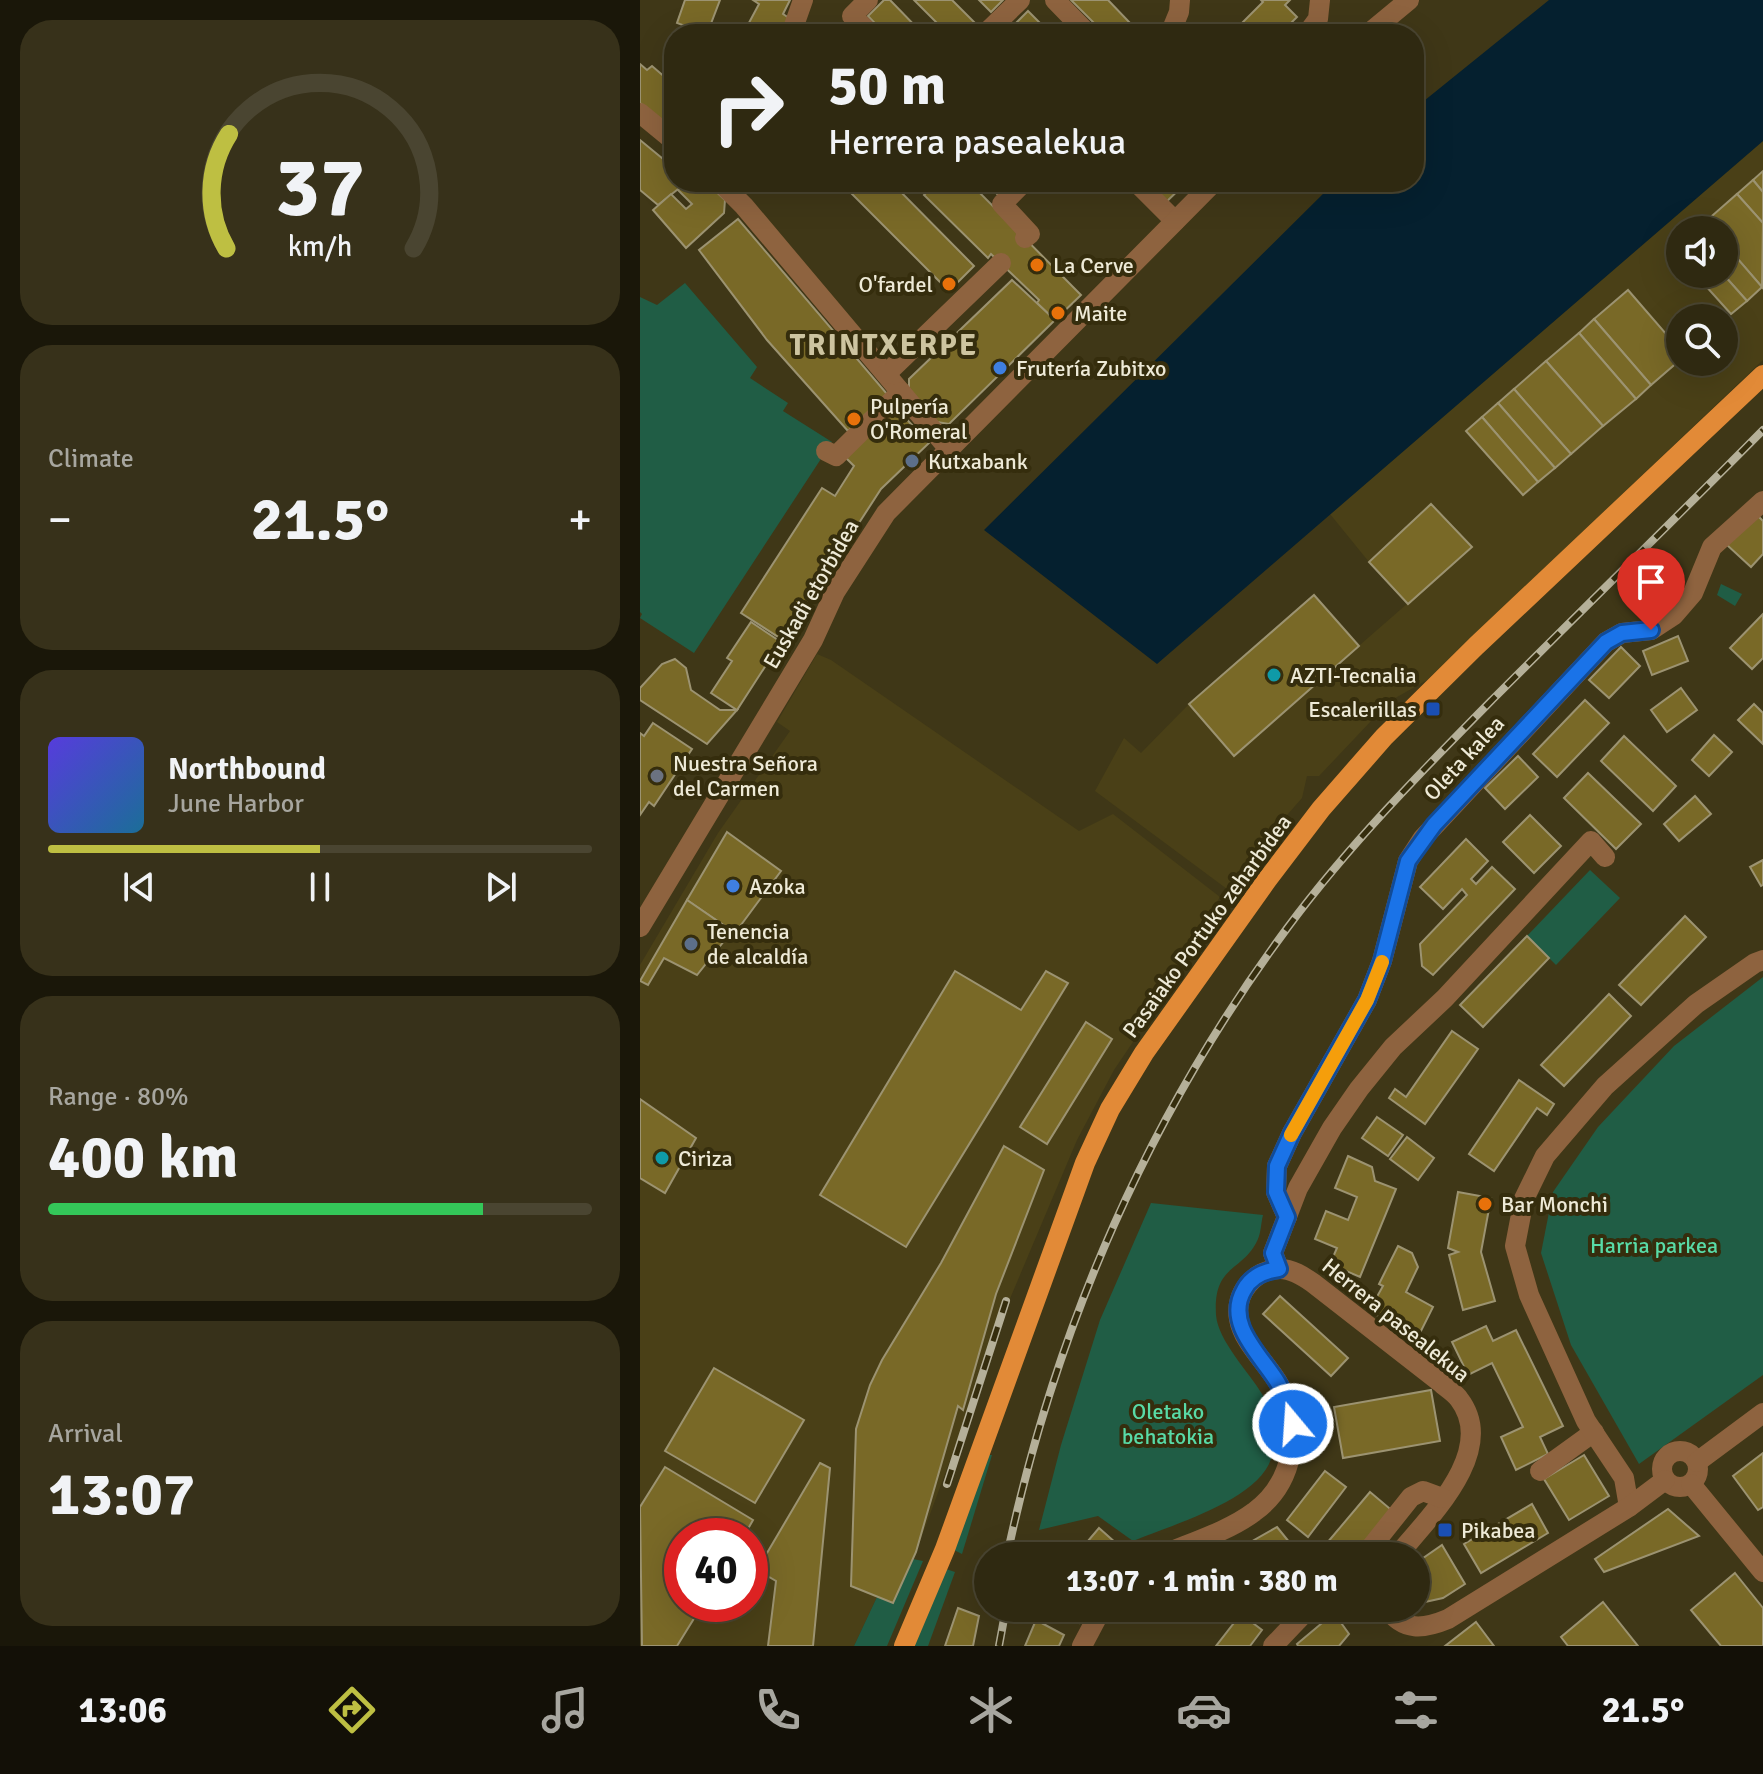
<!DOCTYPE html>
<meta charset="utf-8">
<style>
:root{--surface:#2f2911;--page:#37311a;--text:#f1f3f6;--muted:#a7a69f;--line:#4a4531;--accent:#bebf42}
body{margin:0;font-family:Signika,sans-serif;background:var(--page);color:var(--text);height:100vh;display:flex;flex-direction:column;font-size:30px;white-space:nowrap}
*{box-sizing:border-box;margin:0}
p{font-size:26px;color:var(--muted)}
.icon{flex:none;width:44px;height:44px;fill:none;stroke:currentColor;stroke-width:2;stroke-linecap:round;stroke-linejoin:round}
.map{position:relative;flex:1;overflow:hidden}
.drawer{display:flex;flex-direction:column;gap:20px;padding:20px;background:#1a1709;width:640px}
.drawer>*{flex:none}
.banner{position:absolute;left:24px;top:24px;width:760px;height:168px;border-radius:32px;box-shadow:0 8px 32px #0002,0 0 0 2px var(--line);background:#2f2911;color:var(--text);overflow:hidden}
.controls{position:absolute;left:1026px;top:216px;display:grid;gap:16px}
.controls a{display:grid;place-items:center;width:72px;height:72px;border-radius:50%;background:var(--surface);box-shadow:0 8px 32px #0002,0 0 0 2px var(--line);font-size:40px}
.speed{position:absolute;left:24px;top:1518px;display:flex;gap:16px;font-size:40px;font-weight:700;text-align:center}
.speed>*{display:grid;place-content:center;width:104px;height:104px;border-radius:50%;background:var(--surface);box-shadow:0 8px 32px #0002,0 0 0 2px var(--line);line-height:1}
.speed .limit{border:12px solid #d22;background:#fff;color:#111}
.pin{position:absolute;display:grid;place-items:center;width:68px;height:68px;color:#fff;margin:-82px -34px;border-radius:50% 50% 50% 0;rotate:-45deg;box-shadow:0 0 8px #0007}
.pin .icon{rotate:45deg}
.me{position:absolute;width:88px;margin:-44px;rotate:342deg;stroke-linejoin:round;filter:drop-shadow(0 0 6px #0008)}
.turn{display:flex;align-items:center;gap:28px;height:168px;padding:0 32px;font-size:36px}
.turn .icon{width:104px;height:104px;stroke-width:2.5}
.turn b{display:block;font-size:56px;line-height:68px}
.big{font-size:60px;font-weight:800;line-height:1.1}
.drawer .tile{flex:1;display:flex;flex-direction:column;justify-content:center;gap:12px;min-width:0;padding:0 28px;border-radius:32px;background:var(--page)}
.drawer .dial{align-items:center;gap:0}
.dial svg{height:208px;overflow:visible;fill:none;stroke:var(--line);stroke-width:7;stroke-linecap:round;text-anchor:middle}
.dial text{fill:var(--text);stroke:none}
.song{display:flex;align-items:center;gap:24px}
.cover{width:96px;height:96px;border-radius:12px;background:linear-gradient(135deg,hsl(250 70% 55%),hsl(200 70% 35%))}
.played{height:8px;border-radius:4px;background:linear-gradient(90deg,var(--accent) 50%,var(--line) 50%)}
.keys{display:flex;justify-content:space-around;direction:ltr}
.heat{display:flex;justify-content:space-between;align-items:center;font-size:44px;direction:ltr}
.charge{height:12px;border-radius:6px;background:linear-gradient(90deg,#34c759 80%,var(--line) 0)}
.trip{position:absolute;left:334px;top:1542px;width:456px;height:80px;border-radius:40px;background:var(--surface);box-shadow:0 8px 32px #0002,0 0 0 2px var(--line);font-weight:800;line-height:80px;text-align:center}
.tab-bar{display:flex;height:128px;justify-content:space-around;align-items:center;background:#131007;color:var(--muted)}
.tab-bar .icon{width:56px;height:56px}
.tab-bar .active{color:var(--accent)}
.tab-bar b{font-size:36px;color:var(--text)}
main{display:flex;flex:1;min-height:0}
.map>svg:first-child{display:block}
.built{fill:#4a4017;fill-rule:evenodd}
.green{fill:#205d45}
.water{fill:#05202f}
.building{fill:#796927;stroke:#9c9371;stroke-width:2}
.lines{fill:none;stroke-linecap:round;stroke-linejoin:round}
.minor{stroke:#8e633f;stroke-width:20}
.major{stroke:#e28a37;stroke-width:20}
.rail-casing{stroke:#b5b099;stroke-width:8}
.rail{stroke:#352d0d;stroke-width:5;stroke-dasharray:15;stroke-linecap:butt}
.route-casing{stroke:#114b97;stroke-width:20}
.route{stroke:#1a73e8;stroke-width:14}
.slow{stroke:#f59e0b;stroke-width:14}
.food-dot{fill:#e8710a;stroke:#352d0d;stroke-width:3}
.shop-dot{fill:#3f7fe0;stroke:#352d0d;stroke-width:3}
.service-dot{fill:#5c6f8a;stroke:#352d0d;stroke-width:3}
.culture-dot{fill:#0f9aa8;stroke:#352d0d;stroke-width:3}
.transit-dot{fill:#1a4fb4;stroke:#352d0d;stroke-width:3}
.worship-dot{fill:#6b7280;stroke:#352d0d;stroke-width:3}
.labels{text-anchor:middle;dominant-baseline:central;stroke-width:8;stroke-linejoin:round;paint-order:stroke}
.poi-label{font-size:22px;fill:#eeead7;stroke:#352d0d;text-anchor:start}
.street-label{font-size:22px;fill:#eeead7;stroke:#352d0d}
.park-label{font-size:22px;fill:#58dba7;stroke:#352d0d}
.district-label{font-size:30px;font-weight:bold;letter-spacing:2px;fill:#cdc4a0;stroke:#352d0d}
</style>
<main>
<section class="drawer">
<div class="tile dial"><svg viewBox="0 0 100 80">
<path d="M14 69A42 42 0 1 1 86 69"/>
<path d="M14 69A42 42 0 0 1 15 25" stroke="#bebf42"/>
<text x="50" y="56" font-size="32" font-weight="700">37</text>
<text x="50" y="72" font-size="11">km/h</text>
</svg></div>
<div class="tile"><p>Climate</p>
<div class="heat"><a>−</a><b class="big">21.5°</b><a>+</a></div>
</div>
<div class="tile">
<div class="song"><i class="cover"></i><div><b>Northbound</b><p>June Harbor</p></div></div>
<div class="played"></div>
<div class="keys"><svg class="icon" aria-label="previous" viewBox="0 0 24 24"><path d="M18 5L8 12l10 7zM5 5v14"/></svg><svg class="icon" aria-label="pause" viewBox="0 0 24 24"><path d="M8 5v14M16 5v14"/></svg><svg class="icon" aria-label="next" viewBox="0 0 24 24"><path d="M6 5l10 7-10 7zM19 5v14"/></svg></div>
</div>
<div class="tile"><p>Range · 80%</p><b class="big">400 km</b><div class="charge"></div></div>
<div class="tile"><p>Arrival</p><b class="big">13:07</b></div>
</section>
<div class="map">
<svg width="1123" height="1646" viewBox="0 0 1123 1646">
<rect width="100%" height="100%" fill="#3f3717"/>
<g class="built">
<path d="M1123 141V360L787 680 750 701 679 776H667L662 798 620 846 593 883 587 889 455 791 484 738 501 753 549 704 594 755 831 548 791 504 729 562 690 514ZM1040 230H1084V274H1040ZM1040 318H1084V362H1040Z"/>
<path d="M177 654 191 660 439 831 473 814 580 897 558 931 564 937 474 1070 437 1140 369 1301 276 1552 253 1603 237 1597 214 1646H0V965L78 833 150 731 137 722ZM42 1536H110V1604H42Z"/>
</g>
<g class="green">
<path d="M45 283 117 367 110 378 148 403 143 411 192 442 54 653 0 618 2 614 0 612V297L17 305Z"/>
<path d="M1081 584 1102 594 1095 606 1077 595Z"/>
<path d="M950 870 980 898 916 965 887 936Z"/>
<path d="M1123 977V1375L999 1464 931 1345 901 1253 913 1192 958 1127 1034 1046Z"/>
<path d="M511 1203 623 1215C621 1223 621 1232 618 1239 603 1273 573 1263 576 1315 578 1341 609 1372 622 1394 630 1406 632 1421 632 1435 632 1442 634 1453 631 1459 617 1501 531 1525 493 1541L458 1516 399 1530 421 1445 460 1320Z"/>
<path d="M349 1455H352L322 1554 314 1550Z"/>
<path d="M273 1559 283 1561 247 1646H214L237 1597 253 1602Z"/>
<path d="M306 1569 315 1572 288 1646H273Z"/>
</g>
<path class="water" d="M909 0H1123V141L517 664 344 530 695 182H774V109Z"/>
<g class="building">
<path d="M45 0H80L67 34 37 23Z"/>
<path d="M150 0 143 14 149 18 140 34H103L119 4 113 0Z"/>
<path d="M244 0H250L283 34H245L228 16Z"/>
<path d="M274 0H312L337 25 328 34H308Z"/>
<path d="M339 0H363L351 12Z"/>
<path d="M431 0H468L491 24 481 34H465Z"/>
<path d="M621 0H650L645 5 657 17 640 34H591L623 2Z"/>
<path d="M388 11 399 22 392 29 397 34H365Z"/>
<path d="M0 64 7 70 12 66 34 85V132L0 103Z"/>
<path d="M0 140 34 168V182H47L18 205 0 190Z"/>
<path d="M1123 171V192L1113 180Z"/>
<path d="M1113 180 1123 192V223L1097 194Z"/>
<path d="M47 182H66L85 200 84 213 46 248 13 210 31 194 46 209 52 204 38 190Z"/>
<path d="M200 182H251L334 266 309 291Z"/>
<path d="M293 182H329L441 295 415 320 397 303 399 300 351 254 348 258 284 195 295 184Z"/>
<path d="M346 182H373L359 196Z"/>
<path d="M501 182H547L523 205Z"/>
<path d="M1097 194 1123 223 1122 287 1084 243V230H1072L1065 222Z"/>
<path d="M98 219 247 394 208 431 127 340 59 250Z"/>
<path d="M1065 222 1072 230H1056Z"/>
<path d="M1084 243 1122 287 1107 301 1083 274Z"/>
<path d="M1055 274H1083L1107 301 1091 314Z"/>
<path d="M372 280 415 320 309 424 297 422 269 391V379Z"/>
<path d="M988 290 1040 350V360L1011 385 954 319Z"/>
<path d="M954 319 1011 385 996 399 939 333Z"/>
<path d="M939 333 996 399 963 426 906 361Z"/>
<path d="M906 361 963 426 931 454 874 389Z"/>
<path d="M874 389 931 454 915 468 858 403Z"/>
<path d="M858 403 915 468 898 482 842 417Z"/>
<path d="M256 408 289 443 241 489 143 640 101 613 182 488 195 496 214 466 205 457Z"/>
<path d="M842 417 898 482 883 495 826 431Z"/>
<path d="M791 504 832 547 768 604 729 562Z"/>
<path d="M1116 514 1123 521V554L1111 567 1087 545Z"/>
<path d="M674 595 719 646 594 756 549 704Z"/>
<path d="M1123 614V658L1112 669 1090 648Z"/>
<path d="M111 622 141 642 97 710 71 693 92 661 87 658Z"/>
<path d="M1038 636 1048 661 1012 675 1003 651Z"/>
<path d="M981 647 1000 666 969 698 949 680Z"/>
<path d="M35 659 46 668 51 690 80 710H97L67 744 0 700V688L22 664Z"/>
<path d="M1041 688 1057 710 1027 732 1011 710Z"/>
<path d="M945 700 969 723 917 777 893 754Z"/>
<path d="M1114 704 1123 713V744L1098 720Z"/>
<path d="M13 723 52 749 14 806 9 802 0 815V733L4 736Z"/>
<path d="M1074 735 1092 752 1069 776 1052 760Z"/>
<path d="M984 736 1036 786 1013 811 961 761Z"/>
<path d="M878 756 898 777 865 809 845 788Z"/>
<path d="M948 773 1001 824 976 849 924 798Z"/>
<path d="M1055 796 1071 814 1039 841 1024 824Z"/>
<path d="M890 815 921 846 894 873 863 842Z"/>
<path d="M87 832 141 871 95 933 47 900Z"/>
<path d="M826 839 848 861 831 879 836 884 852 867 875 889 793 975 782 966 780 944 827 895 822 889 803 909 780 887Z"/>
<path d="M1123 860V885L1121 886 1110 867Z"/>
<path d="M47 900 92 931 57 975 24 958 8 985 0 981Z"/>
<path d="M1045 916 1066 937 1001 1005 979 985Z"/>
<path d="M887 936 909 958 843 1027 820 1005Z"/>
<path d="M315 971 381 1010 406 971 428 983 266 1247 180 1195Z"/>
<path d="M969 994 991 1016 924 1086 901 1065Z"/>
<path d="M446 1022 472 1039 407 1144 380 1127Z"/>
<path d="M812 1031 838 1049 785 1124 749 1098 755 1089 766 1097Z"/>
<path d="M879 1080 914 1104 907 1115 897 1108 854 1171 829 1154Z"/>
<path d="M0 1099 56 1138 25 1193 0 1178Z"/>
<path d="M737 1117 763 1135 748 1156 722 1138Z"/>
<path d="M767 1137 794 1158 778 1180 750 1159Z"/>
<path d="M364 1146 404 1170 356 1294 323 1410 318 1406 276 1552 253 1603 211 1586 216 1429 230 1385 242 1360 301 1263Z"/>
<path d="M708 1156 732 1167 735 1181 756 1189 720 1277 690 1264 697 1248 675 1239 686 1211 708 1220 717 1197 695 1188Z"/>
<path d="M818 1192 851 1198 841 1252 855 1301 823 1310 809 1255 818 1252 808 1248Z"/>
<path d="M758 1246 772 1253 778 1267 766 1292 793 1307 778 1337 729 1311 743 1286 739 1284Z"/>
<path d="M640 1296 708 1358 691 1376 623 1314Z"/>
<path d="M846 1326 853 1341 876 1330 923 1426 900 1437 908 1454 876 1470 861 1437 883 1427 852 1363 828 1375 812 1342Z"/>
<path d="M74 1368 164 1420 115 1503 25 1451Z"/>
<path d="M791 1390 800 1441 703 1458 694 1407Z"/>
<path d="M1123 1453V1507L1118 1510 1093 1476Z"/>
<path d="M944 1455 969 1496 929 1520 904 1479Z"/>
<path d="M180 1463 190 1468 173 1646H128L136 1581 117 1570Z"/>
<path d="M25 1467 113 1520 104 1536H42V1604H63L37 1646H2L0 1507Z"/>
<path d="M685 1471 706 1487 668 1537 647 1520Z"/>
<path d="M730 1492 755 1513 719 1556H702L687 1543Z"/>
<path d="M892 1504 908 1533 841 1573 824 1544Z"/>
<path d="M1028 1509 1059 1536 964 1572 955 1559Z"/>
<path d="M637 1527 654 1548 639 1556H586Z"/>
<path d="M459 1528 486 1552 483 1556 436 1555Z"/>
<path d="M802 1545 825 1584 803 1598 776 1604V1563Z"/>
<path d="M1095 1573 1123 1608V1646H1081L1051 1610Z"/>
<path d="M963 1602 998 1646H928L921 1637Z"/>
<path d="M318 1608 339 1616 333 1646H305Z"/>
<path d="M406 1608H446L439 1623Z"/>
<path d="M633 1608H654L642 1619Z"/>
<path d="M694 1613 709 1634 699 1646H658L657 1644Z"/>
<path d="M601 1614 622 1630 610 1646H576Z"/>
<path d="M396 1620 424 1635 419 1646H385Z"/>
<path d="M836 1622 854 1646H805Z"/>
</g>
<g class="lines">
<g class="minor">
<path d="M228 0 212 16 231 34"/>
<path d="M415 0 448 34"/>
<path d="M151 34 163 0"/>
<path d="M345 34 380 0"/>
<path d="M530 34 539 12 540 0"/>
<path d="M667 34 678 19 680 0"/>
<path d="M728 34 769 0"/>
<path d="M0 113 34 141"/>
<path d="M80 182 104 206 308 448"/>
<path d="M384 182 362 204 390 234 385 238"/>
<path d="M496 182 535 221"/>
<path d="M246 374 361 263"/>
<path d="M186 451 196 456 261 392"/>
<path d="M0 927 173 640 195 592 246 513 574 182"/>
<path d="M647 1217 636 1192 637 1166 652 1133 727 1000 742 961 768 861 783 838 966 642 982 633 1011 630 1034 615 1053 593 1072 547 1123 501"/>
<path d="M639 1269 633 1253 658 1188 692 1128 719 1089 753 1047 805 998 951 841 965 857"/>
<circle cx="1040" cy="1469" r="18"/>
<path d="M1057 1462 1123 1413"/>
<path d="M900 1471 954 1432"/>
<path d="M1051 1484 1123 1572"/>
<path d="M989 1507 984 1478 946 1421 889 1295 875 1246 884 1199 905 1156 965 1086 1056 1004 1115 963 1123 960"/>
<path d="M520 1556C550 1543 589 1531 614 1512 654 1483 663 1428 640 1386 628 1364 603 1343 599 1319 594 1294 614 1269 640 1269 652 1269 663 1276 673 1283L800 1382C806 1388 815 1393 819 1399 859 1451 788 1518 757 1556"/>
<path d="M724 1556 771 1497 783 1491 802 1498"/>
<path d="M747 1608C763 1632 784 1629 808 1619L989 1507 1025 1480"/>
<path d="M442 1646 462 1608"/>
<path d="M633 1646 669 1608"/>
</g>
<path class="major" d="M264 1646 305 1549 445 1163 470 1109 504 1053 627 880 681 809 744 737 836 646 1123 375"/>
<defs>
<g id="rail">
<path d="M307 1484 366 1301"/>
<path d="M367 1556C415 1328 509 1114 648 927 709 845 781 772 852 700 942 610 1033 521 1123 430"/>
<path d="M359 1646 366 1608"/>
</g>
</defs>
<use href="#rail" class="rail-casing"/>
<use href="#rail" class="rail"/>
</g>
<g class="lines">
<defs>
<path id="route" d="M653 1424C649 1409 646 1396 638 1383 622 1356 584 1324 604 1290 611 1276 624 1271 639 1269L633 1253 647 1217 636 1192 637 1166 652 1133 727 1000 742 961 768 861 794 825 966 642 982 633 1011 630"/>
</defs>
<use href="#route" class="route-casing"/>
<use href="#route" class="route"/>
<path class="slow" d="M651 1135 727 1000 742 962"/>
</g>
<g class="food-dot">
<circle cx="397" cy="265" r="8"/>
<circle cx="309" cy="284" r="8"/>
<circle cx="418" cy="313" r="8"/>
<circle cx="214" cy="419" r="8"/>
<circle cx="845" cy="1204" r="8"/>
</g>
<g class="shop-dot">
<circle cx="360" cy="368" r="8"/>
<circle cx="93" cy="886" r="8"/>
</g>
<g class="service-dot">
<circle cx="272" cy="461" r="8"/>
<circle cx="51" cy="944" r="8"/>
</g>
<g class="culture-dot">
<circle cx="634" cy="675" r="8"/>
<circle cx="22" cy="1158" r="8"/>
</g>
<g class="transit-dot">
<rect x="785" y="701" width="16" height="16" rx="4"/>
<rect x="797" y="1522" width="16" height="16" rx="4"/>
</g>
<circle class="worship-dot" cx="17" cy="776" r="8"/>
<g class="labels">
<g class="poi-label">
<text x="413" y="265">La Cerve</text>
<text x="293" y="284" text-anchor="end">O'fardel</text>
<text x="434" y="313">Maite</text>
<text x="376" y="368">Frutería Zubitxo</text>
<text x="230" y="406">Pulpería<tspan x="230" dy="25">O'Romeral</tspan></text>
<text x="288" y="461">Kutxabank</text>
<text x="650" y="675">AZTI-Tecnalia</text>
<text x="777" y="709" text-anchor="end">Escalerillas</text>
<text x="33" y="763">Nuestra Señora<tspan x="33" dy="25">del Carmen</tspan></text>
<text x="109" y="886">Azoka</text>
<text x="67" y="931">Tenencia<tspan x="67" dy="25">de alcaldía</tspan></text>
<text x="38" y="1158">Ciriza</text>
<text x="861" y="1204">Bar Monchi</text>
<text x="821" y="1530">Pikabea</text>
</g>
<g class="street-label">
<text transform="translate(171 594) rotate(-60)">Euskadi etorbidea</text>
<text transform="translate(824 758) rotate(-47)">Oleta kalea</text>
<text transform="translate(567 926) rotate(-54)">Pasaiako Portuko zeharbidea</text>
<text transform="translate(756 1320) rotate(39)">Herrera pasealekua</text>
</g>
<g class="park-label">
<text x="1014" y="1245">Harria parkea</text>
<text x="528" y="1411">Oletako<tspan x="528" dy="25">behatokia</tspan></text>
</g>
<g class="district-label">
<text x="244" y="345">TRINTXERPE</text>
</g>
</g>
</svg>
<div class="controls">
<a><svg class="icon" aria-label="sound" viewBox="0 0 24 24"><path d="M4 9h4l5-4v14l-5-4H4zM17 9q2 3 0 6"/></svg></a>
<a><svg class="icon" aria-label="search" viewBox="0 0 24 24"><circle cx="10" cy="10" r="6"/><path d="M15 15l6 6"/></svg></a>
</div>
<div class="speed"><div class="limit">40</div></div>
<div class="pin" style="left:1011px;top:630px;background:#d93025"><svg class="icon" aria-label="arrive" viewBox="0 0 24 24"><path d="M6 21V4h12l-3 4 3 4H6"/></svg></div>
<svg class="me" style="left:653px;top:1424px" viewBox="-20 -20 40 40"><circle r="17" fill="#1a73e8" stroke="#fff" stroke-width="3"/><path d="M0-11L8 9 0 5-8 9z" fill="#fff"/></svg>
<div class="trip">13:07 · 1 min · 380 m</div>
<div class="banner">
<div class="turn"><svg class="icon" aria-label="right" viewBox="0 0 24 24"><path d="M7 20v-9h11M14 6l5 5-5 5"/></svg><div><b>50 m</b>Herrera pasealekua</div></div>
</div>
</div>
</main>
<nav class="tab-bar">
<b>13:06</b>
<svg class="icon active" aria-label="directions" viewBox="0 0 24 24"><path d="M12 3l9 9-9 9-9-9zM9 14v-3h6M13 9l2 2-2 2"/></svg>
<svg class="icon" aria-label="music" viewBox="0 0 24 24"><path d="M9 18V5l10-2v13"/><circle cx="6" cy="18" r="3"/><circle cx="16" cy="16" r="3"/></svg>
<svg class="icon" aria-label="phone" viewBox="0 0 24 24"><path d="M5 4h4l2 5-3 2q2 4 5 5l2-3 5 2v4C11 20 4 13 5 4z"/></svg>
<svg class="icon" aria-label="climate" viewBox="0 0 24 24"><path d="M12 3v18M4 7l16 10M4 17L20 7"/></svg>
<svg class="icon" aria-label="car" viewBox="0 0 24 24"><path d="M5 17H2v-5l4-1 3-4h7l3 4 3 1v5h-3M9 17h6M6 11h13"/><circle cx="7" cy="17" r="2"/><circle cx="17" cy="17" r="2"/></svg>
<svg class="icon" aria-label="filters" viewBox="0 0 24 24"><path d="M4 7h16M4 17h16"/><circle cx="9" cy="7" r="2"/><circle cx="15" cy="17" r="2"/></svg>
<b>21.5°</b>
</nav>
